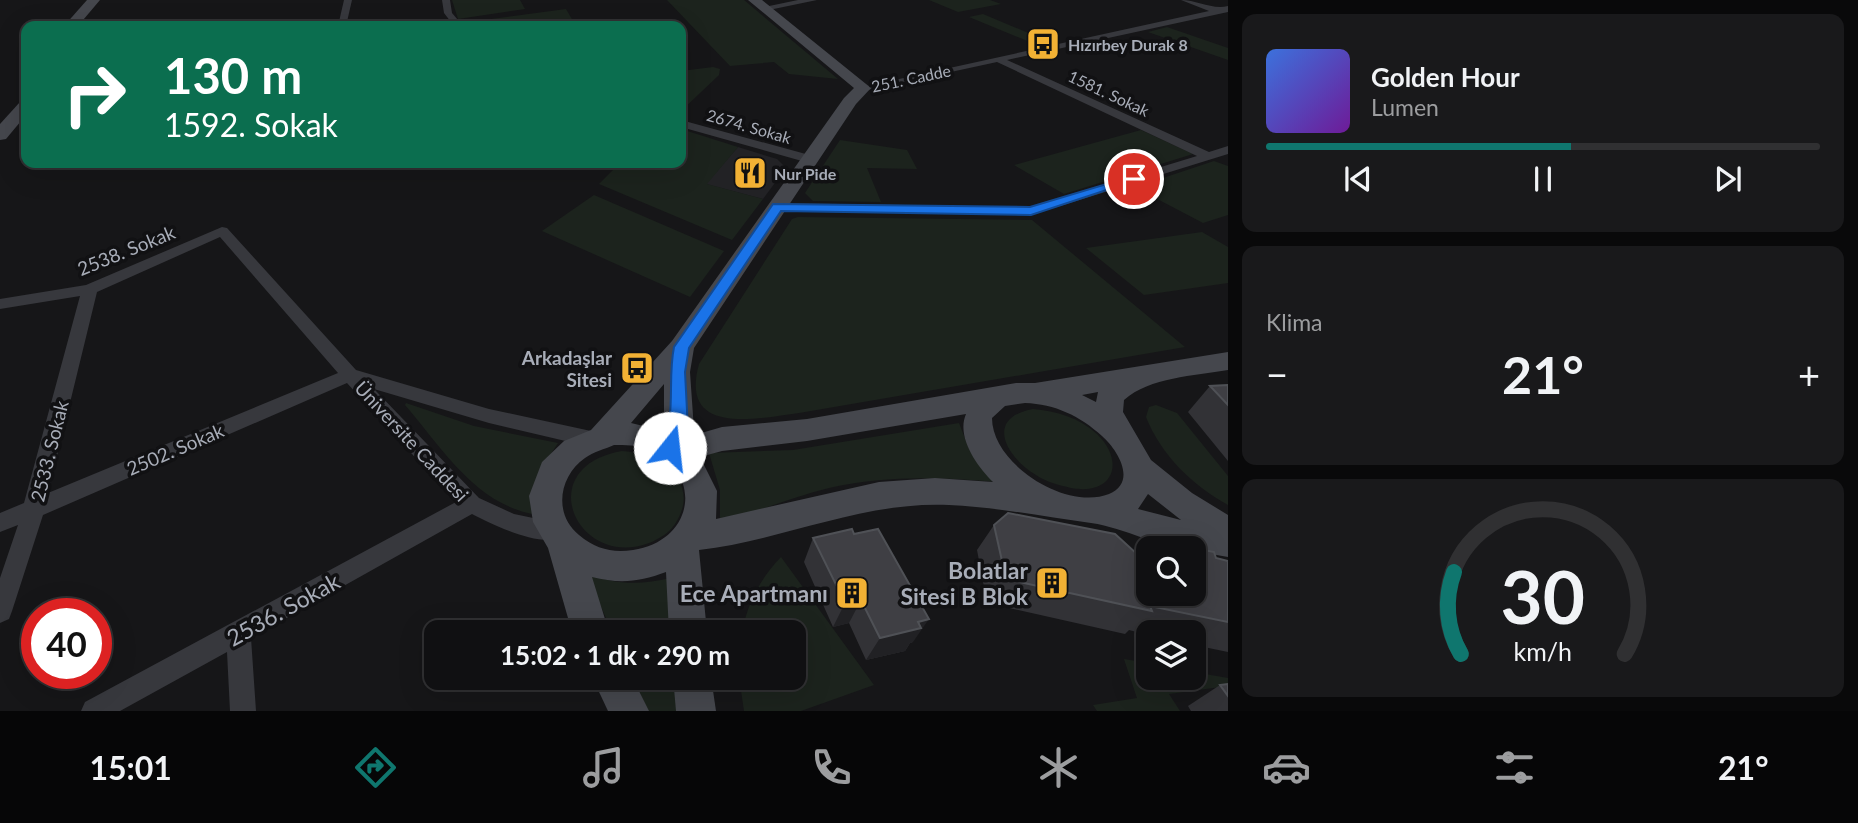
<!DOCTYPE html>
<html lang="tr">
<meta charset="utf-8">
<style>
:root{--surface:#101012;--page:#19191b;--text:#f1f3f6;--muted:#9c9d9f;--line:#303032;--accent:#0f766e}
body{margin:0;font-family:Lato,sans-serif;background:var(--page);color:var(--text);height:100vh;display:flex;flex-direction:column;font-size:26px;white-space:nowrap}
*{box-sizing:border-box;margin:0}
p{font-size:23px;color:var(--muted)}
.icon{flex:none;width:38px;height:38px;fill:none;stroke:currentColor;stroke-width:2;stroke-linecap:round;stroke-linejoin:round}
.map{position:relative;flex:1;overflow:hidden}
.details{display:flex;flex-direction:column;gap:14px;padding:14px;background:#09090a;width:630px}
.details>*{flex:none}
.banner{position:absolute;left:21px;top:21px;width:665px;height:147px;border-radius:14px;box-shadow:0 7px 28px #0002,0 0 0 2px var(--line);background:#0b6e4f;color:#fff;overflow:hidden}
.fabs{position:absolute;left:1136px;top:536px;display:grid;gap:14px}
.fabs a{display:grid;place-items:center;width:70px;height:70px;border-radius:14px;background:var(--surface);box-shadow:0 7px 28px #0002,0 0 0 2px var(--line);font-size:35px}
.speed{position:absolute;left:21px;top:598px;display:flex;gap:14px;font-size:35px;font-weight:700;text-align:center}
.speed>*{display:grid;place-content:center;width:91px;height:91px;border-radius:50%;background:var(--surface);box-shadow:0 7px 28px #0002,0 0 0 2px var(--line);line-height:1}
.speed .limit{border:10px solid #d22;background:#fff;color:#111}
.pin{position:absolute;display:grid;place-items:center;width:60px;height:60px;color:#fff;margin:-30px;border:4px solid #fff;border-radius:50%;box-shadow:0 2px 7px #0007}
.me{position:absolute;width:77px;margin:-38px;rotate:16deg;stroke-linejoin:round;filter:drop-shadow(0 0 5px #0008)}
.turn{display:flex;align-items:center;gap:24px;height:147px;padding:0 28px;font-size:32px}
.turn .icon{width:91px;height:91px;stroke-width:2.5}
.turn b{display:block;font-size:49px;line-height:60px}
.big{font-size:52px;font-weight:700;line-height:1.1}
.details .card{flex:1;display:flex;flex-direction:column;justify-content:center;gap:10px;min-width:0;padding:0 24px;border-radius:14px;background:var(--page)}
.details .dial{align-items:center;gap:0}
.dial svg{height:182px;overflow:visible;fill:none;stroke:var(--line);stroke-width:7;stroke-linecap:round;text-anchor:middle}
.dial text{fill:var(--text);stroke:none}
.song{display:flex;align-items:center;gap:21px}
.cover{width:84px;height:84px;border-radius:10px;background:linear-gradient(135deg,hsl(220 70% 55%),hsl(280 70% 35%))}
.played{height:7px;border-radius:4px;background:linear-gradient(90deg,var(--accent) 55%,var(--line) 55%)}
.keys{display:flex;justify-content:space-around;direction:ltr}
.heat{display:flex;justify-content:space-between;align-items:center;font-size:38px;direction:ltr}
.trip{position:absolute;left:424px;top:620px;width:382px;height:70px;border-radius:14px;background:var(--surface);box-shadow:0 7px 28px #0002,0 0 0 2px var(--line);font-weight:700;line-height:70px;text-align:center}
.tab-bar{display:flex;height:112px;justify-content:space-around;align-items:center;background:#060607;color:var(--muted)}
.tab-bar .icon{width:49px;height:49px}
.tab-bar .active{color:var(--accent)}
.tab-bar b{font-size:32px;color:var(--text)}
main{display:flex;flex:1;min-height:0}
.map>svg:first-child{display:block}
.built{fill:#222225}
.green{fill:#1c231d}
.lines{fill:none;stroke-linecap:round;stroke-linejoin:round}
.street{fill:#37383d;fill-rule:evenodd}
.secondary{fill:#45474d;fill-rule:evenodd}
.wall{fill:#323236}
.shaded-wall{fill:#212124}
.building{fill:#3f3f44;stroke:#4f5156;stroke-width:2}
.route{fill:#1a73e8;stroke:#114b97;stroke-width:2}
.labels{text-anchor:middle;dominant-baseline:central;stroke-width:7;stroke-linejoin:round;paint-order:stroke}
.far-poi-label{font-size:16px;font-weight:bold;fill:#a8adb8;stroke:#111113;text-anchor:start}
.far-street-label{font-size:16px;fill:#a8adb8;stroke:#111113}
.street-label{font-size:19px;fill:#a8adb8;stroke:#111113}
.poi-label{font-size:19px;font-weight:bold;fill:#a8adb8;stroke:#111113;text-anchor:end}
.near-poi-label{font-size:23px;font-weight:bold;fill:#a8adb8;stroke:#111113;text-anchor:end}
.near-street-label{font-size:23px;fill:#a8adb8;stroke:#111113}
</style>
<main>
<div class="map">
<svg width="1228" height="711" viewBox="0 0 1228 711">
<rect width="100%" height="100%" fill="#161618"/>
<path class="built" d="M738 147 777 159 786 168 763 199 706 184Z"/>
<g class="green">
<path d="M452 0H520L525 9 458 19Z"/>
<path d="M667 0H744L838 79 789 74 774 62 730 66Z"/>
<path d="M929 0H990L1001 4 958 12Z"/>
<path d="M566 9 576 26H467L462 23Z"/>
<path d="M983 14 1050 42 1037 45 969 17Z"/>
<path d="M1167 27 1228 48V60L1148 32Z"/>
<path d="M713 67 720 69 719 75 681 111V71Z"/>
<path d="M681 129 738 147 707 184 763 199 732 240 599 184 620 163H681Z"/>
<path d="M1141 130 1193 154 1064 194 1014 165Z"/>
<path d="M840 140 907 150 917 169 867 168 881 202 813 201 805 193Z"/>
<path d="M1214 161 1228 166V215L1203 223 1142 191 1139 186Z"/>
<path d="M594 195 724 251 690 297 542 231Z"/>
<path d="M798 217 1032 220 1185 347 799 413C755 419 679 436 699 364L792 219Z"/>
<path d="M1202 232 1228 247V283L1144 295 1086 248Z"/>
<path d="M406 403 474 426 558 443 549 457 532 514C474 502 442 448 405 405Z"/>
<path d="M1156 405 1177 413 1228 476V505C1193 486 1161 455 1146 417L1149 407Z"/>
<path d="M1033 409C1056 411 1080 418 1097 434 1126 462 1113 496 1071 488 1059 485 1046 482 1036 475 1006 457 984 418 1033 409Z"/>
<path d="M959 423 970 451 997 482C941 477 885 475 829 488 792 497 757 512 720 522V490L709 453 793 450Z"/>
<path d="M622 451C661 454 702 483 675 524 669 533 659 539 649 543 577 570 530 467 622 451Z"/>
<path d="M781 557 874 685 801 711H744L739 677H793V632H742C748 602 760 579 781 557Z"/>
<path d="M587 574C618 585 640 585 671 578V632H612Z"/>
<path d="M1124 659 1148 663V677H1194V672L1228 678V686L1169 694 1180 711H1097L1093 705 1137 698Z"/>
<path d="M633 677H674L678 711H648Z"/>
</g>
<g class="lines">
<g class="street">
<path d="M344 0H352L346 26H338Z"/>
<path d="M442 0H450L452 13 463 26H454L444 13Z"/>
<path d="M798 0H817L764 11 760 8Z"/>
<path d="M1181 0C1197 0 1212 10 1228 6V12L1007 60 1209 152 1228 146V154L1031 215 777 211 770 207 777 203 1030 207 1197 156 997 62 863 91 858 88 1209 11Z"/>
<path d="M681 120 813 156 815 159 809 163 681 127Z"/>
<path d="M222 227 227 228 356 370 489 409 591 431 598 434 601 439 598 444 591 447 489 423 374 389 479 498 514 514 562 524 565 531 562 538C537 547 494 525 472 514L251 638 256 711H230L227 652 120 711H81L85 702 456 502 347 383 43 515 12 611 9 619 0 623V578L18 525 0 532V513L24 503 80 296 0 309V299L86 285ZM220 237 338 373 48 493 97 292Z"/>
</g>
<g class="secondary">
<path d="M87 0H100L78 26H64Z"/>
<path d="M748 0H762L871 88 856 104 694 348 690 372 694 430 691 436 722 427 807 419 1016 383H1035L1228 352V370C1194 376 1150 377 1124 400L1123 412 1151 460 1192 493 1228 515V557L1194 551V548C1157 548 1126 528 1091 523 1044 517 997 507 949 505 863 501 784 540 699 550L707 632H669L666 572C640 582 619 584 592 577L609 632H572L548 548 533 522 529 496 542 462 564 441 591 430 672 341 844 98 854 88ZM664 384V431L631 423ZM1098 392 1096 402 1082 395ZM1025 403C1055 404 1080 416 1102 436 1117 449 1138 482 1109 494 1066 511 992 464 992 418L1005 406ZM966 414C956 437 977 466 993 482L935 478 879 482 716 519 717 491 700 457 722 451 807 441ZM614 445C625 445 637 445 646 448 705 471 695 541 633 550 612 553 596 549 579 535 553 514 559 476 585 458 593 452 605 449 614 445ZM1148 494 1181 520 1138 509Z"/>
<path d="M26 100V115L6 139 0 140V124L20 102Z"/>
<path d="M592 677H632L649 711H608Z"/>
<path d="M673 677H711L716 711H676Z"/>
</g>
</g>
<g class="wall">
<path d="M1228 385V461L1188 412 1210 386Z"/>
<path d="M994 525 1145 579 1148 575V593L1216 558 1228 561V652L1194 645V632H1148V635L1129 630 1125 634 987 603 977 550Z"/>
<path d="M813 538 913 642 910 643 905 651 866 660 849 623 833 627 804 562Z"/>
<path d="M1228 684V711H1191L1188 706 1220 685Z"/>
</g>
<g class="shaded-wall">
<path d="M861 600 849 623 833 627 845 603Z"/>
<path d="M929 619 913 642 910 643 905 651 866 660 880 638 918 622Z"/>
</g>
<g class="building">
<path d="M1228 385V405L1210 386Z"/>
<path d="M1008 513 1115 534 1137 554 1146 582 1148 580V593H1194V548H1177L1179 545 1214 552 1216 558 1228 561V622L1150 606 1152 611 1006 579 994 525Z"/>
<path d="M852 529 854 534 878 529 929 619 918 622 921 628 880 638 861 600 845 603 813 538Z"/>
<path d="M1228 684V696L1220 685Z"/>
</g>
<path class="route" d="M1130 177 1140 179 1031 215 781 211 689 348 685 372 688 430 677 453H664L661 448C677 418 667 381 674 347L773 204 1030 207Z"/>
<defs>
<symbol id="bus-square" viewBox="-11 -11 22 22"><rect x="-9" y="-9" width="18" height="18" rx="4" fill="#f2b134" stroke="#111113"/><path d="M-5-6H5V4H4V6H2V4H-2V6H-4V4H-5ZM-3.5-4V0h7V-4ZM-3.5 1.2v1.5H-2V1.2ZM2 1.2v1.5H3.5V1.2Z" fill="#111"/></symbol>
<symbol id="restaurant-square" viewBox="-11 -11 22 22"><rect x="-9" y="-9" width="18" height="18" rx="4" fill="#f2b134" stroke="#111113"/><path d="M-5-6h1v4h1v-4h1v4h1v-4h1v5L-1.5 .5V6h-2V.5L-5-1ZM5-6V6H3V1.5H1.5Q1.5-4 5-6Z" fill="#111"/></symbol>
<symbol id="building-square" viewBox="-11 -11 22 22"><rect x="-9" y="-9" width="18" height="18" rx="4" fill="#f2b134" stroke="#111113"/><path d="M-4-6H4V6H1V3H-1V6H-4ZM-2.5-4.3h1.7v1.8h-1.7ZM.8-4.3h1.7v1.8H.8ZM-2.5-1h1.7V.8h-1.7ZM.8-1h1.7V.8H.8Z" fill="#111"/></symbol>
</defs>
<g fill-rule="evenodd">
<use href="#bus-square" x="1024" y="25" width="38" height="38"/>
<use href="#restaurant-square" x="731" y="154" width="38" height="38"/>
<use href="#bus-square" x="618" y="349" width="38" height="38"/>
<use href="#building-square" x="1033" y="564" width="38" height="38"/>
<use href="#building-square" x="833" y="574" width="38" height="38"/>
</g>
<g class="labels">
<g class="far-poi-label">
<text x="1068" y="44">Hızırbey Durak 8</text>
<text x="774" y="173">Nur Pide</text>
</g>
<g class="far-street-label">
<text transform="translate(911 78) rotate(-12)">251. Cadde</text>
<text transform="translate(1109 93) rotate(25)">1581. Sokak</text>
<text transform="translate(749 126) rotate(16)">2674. Sokak</text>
</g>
<g class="street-label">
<text transform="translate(126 250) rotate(-22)">2538. Sokak</text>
<text transform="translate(412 441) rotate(47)">Üniversite Caddesi</text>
<text transform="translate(175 449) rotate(-23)">2502. Sokak</text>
<text transform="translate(49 451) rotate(-76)">2533. Sokak</text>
</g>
<g class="poi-label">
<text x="612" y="357">Arkadaşlar<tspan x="612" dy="22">Sitesi</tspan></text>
</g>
<g class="near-poi-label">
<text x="1028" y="570">Bolatlar<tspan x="1028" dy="26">Sitesi B Blok</tspan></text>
<text x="828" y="593">Ece Apartmanı</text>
</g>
<g class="near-street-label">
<text transform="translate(283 609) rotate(-29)">2536. Sokak</text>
</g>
</g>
</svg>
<div class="fabs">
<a><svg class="icon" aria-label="search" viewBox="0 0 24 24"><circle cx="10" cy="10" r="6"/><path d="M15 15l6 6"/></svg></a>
<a><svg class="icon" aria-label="layers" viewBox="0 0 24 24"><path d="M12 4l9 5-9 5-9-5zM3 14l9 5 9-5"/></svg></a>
</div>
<div class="speed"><div class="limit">40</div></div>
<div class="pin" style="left:1134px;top:179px;background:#d93025"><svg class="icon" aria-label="arrive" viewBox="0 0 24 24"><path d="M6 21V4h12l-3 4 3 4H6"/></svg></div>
<svg class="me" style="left:670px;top:448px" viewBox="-20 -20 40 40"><circle r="19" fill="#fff"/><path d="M0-13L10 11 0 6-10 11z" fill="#1a73e8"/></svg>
<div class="trip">15:02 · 1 dk · 290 m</div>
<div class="banner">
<div class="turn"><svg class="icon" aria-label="right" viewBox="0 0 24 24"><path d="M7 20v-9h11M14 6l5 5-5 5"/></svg><div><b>130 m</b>1592. Sokak</div></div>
</div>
</div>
<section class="details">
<div class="card">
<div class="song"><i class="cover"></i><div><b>Golden Hour</b><p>Lumen</p></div></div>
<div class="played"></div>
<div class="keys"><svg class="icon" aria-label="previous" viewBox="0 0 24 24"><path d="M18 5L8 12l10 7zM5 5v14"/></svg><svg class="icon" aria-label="pause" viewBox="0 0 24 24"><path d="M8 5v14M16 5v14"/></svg><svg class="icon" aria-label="next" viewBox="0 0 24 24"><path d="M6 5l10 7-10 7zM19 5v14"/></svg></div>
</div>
<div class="card"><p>Klima</p>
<div class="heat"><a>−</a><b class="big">21°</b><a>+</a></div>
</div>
<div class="card dial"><svg viewBox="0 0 100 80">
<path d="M14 69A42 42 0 1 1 86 69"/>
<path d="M14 69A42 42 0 0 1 11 33" stroke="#0f766e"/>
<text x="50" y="56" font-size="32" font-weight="700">30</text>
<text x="50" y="72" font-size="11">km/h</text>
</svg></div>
</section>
</main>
<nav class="tab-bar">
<b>15:01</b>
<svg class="icon active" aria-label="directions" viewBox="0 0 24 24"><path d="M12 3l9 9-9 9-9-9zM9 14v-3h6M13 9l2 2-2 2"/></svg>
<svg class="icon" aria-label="music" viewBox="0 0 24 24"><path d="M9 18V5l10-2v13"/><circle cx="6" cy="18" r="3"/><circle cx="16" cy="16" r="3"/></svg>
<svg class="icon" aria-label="phone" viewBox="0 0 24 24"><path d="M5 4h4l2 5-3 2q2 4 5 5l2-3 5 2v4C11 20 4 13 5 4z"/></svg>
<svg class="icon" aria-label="climate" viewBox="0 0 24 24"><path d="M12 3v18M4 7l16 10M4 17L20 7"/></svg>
<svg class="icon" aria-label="car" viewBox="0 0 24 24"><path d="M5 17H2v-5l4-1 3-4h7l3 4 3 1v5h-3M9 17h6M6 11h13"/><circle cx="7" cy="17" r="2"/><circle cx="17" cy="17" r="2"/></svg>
<svg class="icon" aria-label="filters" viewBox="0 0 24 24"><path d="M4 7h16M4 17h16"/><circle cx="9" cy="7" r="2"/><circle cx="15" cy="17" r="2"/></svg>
<b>21°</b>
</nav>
